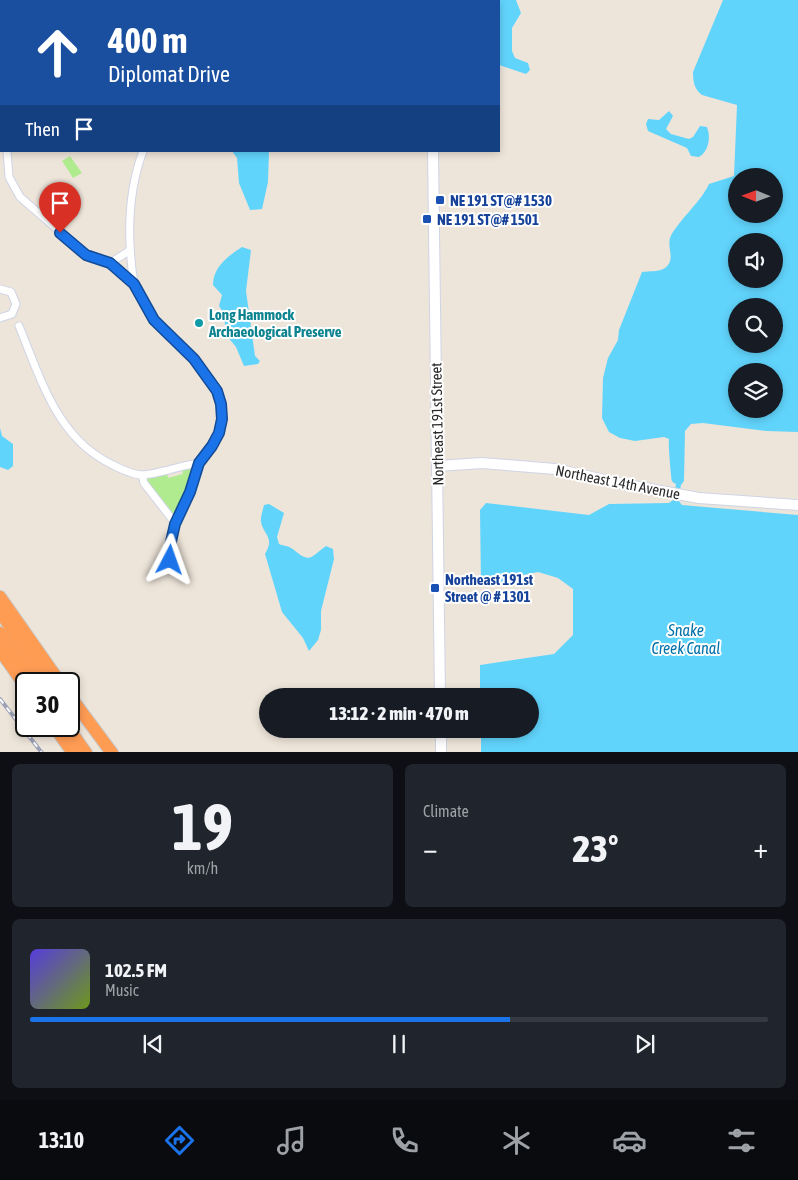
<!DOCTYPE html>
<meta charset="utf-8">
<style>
:root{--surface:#171b24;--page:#20242c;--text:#f1f3f6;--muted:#9ea1a6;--line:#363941;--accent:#1a73e8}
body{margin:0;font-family:"Asap Condensed",sans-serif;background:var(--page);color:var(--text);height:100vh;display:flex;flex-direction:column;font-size:19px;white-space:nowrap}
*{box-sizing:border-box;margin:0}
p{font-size:16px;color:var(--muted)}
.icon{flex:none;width:28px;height:28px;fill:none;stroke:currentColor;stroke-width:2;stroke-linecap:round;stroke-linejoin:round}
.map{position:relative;height:752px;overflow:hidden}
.side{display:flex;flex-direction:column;gap:12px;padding:12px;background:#0d0f14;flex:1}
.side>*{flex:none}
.guide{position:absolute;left:0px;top:0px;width:500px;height:152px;box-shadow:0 2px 8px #0003;background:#1a4fa0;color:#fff;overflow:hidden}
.needle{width:32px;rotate:271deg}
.tools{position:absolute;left:728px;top:168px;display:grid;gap:10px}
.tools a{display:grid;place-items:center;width:55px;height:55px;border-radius:50%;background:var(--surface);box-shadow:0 2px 8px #0003;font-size:25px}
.speed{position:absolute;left:15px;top:672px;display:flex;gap:10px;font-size:25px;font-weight:700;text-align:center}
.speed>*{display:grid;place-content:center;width:65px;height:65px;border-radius:50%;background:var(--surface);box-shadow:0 2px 8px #0003;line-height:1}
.speed .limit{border:2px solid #111;border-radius:8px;background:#fff;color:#111}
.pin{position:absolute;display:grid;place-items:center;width:42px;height:42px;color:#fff;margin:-51px -21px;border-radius:50% 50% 50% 0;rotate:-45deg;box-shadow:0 0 5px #0007}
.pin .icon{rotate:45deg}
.me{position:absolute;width:55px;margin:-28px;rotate:4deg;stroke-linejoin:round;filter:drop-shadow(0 0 4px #0008)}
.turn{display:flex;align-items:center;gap:18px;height:105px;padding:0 25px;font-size:22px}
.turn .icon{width:65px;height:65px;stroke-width:2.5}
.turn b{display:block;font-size:35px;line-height:42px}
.then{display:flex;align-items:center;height:48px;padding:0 25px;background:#0003;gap:10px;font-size:19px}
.big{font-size:38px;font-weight:800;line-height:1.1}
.side .card{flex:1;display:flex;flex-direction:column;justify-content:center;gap:8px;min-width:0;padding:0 18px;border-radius:8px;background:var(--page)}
.side .dial{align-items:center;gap:0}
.dial b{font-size:65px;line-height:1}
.song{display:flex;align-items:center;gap:15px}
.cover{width:60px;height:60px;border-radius:8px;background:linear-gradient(135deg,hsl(250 70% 55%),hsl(80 70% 35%))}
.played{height:5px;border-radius:2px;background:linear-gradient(90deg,var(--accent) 65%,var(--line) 65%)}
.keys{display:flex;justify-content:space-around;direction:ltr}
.heat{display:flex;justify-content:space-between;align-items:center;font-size:28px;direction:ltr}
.side .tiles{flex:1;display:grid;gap:12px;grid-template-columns:1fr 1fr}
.card:last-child{grid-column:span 2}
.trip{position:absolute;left:259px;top:688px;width:280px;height:50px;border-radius:25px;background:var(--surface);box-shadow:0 2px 8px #0003;font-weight:800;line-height:50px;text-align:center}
.dock{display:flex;height:80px;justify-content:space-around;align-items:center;background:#090b0e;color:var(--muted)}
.dock .icon{width:35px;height:35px}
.dock .active{color:var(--accent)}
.dock b{font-size:22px;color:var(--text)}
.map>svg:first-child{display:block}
.green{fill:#b0eb90}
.water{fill:#61d4fc;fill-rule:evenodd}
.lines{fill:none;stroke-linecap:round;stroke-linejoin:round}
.street-casing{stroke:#cfd4e5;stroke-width:9}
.secondary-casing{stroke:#cfd4e5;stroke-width:12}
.highway-casing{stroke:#c8c8c8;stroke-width:14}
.street{stroke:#fff;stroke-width:7}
.secondary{stroke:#fff;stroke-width:10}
.highway{stroke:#ff9c54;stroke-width:12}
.rail-casing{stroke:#9ca1b7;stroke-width:4}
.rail{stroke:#fff;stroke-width:2;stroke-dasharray:5.5;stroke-linecap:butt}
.route-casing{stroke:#114b97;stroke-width:12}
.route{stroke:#1a73e8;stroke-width:9}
.transit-dot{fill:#1a4fb4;stroke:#fff;stroke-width:2}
.culture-dot{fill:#0f9aa8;stroke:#fff;stroke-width:2}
.labels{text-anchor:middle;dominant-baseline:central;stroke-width:4;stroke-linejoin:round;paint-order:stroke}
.transit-label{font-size:15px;font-weight:bold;fill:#164399;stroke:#fff;text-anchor:start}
.culture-label{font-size:15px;font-weight:bold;fill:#0d838f;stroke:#fff;text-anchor:start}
.street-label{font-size:15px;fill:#2a2a2a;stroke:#fff}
.water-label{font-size:16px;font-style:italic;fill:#0070a8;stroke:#fff}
</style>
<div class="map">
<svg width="798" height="753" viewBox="0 0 798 753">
<rect width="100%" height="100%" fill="#eee5da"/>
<g class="green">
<path d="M70 156 82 173 73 178 62 161Z"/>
<path d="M191 466 194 469 185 497 176 513H171L147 481V478L167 474 168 478 183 474 182 470Z"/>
</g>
<g class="water">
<path d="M497 0H516L521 13 512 28V51L515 58 528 63 530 70 526 74 499 65V1Z"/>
<path d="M723 0H798V432L767 431 703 423 691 424 685 431 684 481 681 485 678 500 682 505 798 515V752H481V729H530V696H480V665L554 654 573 635V589L558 578 538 572 519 576 510 583 481 585 480 510 486 503 589 515 609 504 669 503 673 500 676 484C675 483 673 483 672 481 671 479 668 442 669 439L664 437 635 441 620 438 609 432 602 418 603 378 608 358 618 340 619 330 642 272C649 271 659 272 665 268 676 260 667 248 670 238 676 223 701 202 709 184L734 176 737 105 702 95C694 89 693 81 693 72ZM736 176H774V214H736ZM736 241H774V279H736ZM736 306H774V344H736ZM736 371H774V409H736Z"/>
<path d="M669 111 673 116 666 129 671 134 689 139 693 137 700 126 707 127C711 137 709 151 699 157L691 156 687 148 648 131 646 124 648 119 659 120Z"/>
<path d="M232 151H269L268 182 262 209 250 210 239 183 237 158Z"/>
<path d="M242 247 251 250 246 291 255 356 260 361 258 364 244 366 236 347 227 336 223 312 219 306 222 295 213 285C213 267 228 256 242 247Z"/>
<path d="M0 428 2 436 13 444V466L8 470 0 467Z"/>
<path d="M269 504 284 513 277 537 279 544C284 546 290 546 294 550 311 564 310 557 326 546L333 549 334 559 321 611V630L318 640 309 651 303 638 282 612 265 554C275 537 264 536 261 522 260 518 263 510 264 505Z"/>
</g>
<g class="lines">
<defs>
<g id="street">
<path d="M216 0 217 1"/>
<path d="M239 0 243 1"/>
<path d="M0 53 1 57"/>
<path d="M7 151 9 177 20 197 87 255 110 263 129 251"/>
<path d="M110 263 134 284 154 320 194 359 210 379 221 404 222 419 219 433 212 446 199 463 190 492 175 523 169 546 170 561"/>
<path d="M134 284C127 239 127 194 143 151"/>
<path d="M0 289 11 292 16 304 12 314 0 318"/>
<path d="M19 326C41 379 57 439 113 465 121 469 133 475 142 475 156 475 182 465 199 463"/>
<path d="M142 475 144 483 175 523"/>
</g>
<g id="secondary">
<path d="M430 0V1"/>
<path d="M433 151 440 696"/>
<path d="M438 466 482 463 555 469 623 484 699 498 798 505"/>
<path d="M441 729V753"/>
</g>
<g id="highway">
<path d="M0 597 61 684"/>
<path d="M0 612 50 684"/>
<path d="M0 633 36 684"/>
<path d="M0 650 26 687"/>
<path d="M69 695 112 753"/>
<path d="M54 726 73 753"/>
<path d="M67 726 86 753"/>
</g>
</defs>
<use href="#street" class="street-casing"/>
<use href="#secondary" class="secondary-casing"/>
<use href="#highway" class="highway-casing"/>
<use href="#street" class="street"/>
<use href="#secondary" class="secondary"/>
<use href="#highway" class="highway"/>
<defs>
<path id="rail" d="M0 699 42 753"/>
</defs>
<use href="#rail" class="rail-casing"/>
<use href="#rail" class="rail"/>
</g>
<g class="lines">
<defs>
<path id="route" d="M60 233 86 255 110 263 134 284 154 320 194 359 217 391 221 404 222 419 219 433 212 446 199 463 190 492 175 524 170 546V560"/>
</defs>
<use href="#route" class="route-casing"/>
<use href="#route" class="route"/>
</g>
<g class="transit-dot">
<rect x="435" y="195" width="10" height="10" rx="2.5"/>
<rect x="422" y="214" width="10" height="10" rx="2.5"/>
<rect x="430" y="583" width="10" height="10" rx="2.5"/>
</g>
<circle class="culture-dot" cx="199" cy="323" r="5"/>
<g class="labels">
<g class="transit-label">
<text x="450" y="200">NE 191 ST@# 1530</text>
<text x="437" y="219">NE 191 ST@# 1501</text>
<text x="445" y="579">Northeast 191st<tspan x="445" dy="17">Street @ # 1301</tspan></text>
</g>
<g class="culture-label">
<text x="209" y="314">Long Hammock<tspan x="209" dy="17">Archaeological Preserve</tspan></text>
</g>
<g class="street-label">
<text transform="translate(437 424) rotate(-91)">Northeast 191st Street</text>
<text transform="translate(618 482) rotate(11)">Northeast 14th Avenue</text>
</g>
<g class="water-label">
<text x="686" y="630">Snake<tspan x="686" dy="18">Creek Canal</tspan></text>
</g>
</g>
</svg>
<div class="tools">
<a><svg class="needle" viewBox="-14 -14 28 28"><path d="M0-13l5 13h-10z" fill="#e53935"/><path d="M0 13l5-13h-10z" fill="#9ea1a6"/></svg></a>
<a><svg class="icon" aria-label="sound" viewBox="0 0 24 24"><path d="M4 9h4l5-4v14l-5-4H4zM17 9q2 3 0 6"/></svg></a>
<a><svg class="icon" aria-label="search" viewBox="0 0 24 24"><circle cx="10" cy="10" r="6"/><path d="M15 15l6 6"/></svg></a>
<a><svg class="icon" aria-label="layers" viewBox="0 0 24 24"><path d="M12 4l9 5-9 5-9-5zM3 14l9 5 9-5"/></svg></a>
</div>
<div class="speed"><div class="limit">30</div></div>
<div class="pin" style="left:60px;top:233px;background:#d93025"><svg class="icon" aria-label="arrive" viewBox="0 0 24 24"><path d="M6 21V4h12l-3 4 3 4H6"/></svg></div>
<svg class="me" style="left:170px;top:560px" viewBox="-20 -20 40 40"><path d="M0-17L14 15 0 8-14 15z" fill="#1a73e8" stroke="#fff" stroke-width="4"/></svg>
<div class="trip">13:12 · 2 min · 470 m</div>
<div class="guide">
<div class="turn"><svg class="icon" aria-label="ahead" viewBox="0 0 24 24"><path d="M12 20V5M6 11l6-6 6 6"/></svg><div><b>400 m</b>Diplomat Drive</div></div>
<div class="then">Then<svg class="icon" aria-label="arrive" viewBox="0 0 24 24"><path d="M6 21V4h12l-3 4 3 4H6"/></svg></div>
</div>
</div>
<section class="side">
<div class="tiles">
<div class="card dial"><b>19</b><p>km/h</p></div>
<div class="card"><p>Climate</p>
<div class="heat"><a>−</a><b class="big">23°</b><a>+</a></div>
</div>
<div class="card">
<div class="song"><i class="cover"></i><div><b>102.5 FM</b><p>Music</p></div></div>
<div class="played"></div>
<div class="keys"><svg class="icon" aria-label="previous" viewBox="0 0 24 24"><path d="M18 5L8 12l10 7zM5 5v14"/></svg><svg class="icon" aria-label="pause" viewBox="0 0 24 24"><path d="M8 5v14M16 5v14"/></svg><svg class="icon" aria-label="next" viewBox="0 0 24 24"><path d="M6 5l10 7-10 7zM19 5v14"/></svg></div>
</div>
</div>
</section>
<nav class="dock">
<b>13:10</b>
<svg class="icon active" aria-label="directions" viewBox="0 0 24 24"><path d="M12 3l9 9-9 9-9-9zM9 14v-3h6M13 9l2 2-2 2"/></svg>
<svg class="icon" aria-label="music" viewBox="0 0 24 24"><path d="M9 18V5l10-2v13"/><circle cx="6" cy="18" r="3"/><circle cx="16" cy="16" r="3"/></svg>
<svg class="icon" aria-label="phone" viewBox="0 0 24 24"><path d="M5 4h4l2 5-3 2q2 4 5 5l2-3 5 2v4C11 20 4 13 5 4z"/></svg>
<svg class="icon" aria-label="climate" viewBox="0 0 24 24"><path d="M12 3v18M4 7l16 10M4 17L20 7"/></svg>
<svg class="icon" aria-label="car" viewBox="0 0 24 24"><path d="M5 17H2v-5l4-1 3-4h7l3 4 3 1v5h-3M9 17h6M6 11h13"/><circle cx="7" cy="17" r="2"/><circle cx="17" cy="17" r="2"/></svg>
<svg class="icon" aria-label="filters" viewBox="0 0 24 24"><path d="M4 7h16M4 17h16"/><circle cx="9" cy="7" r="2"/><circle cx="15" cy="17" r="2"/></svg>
</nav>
